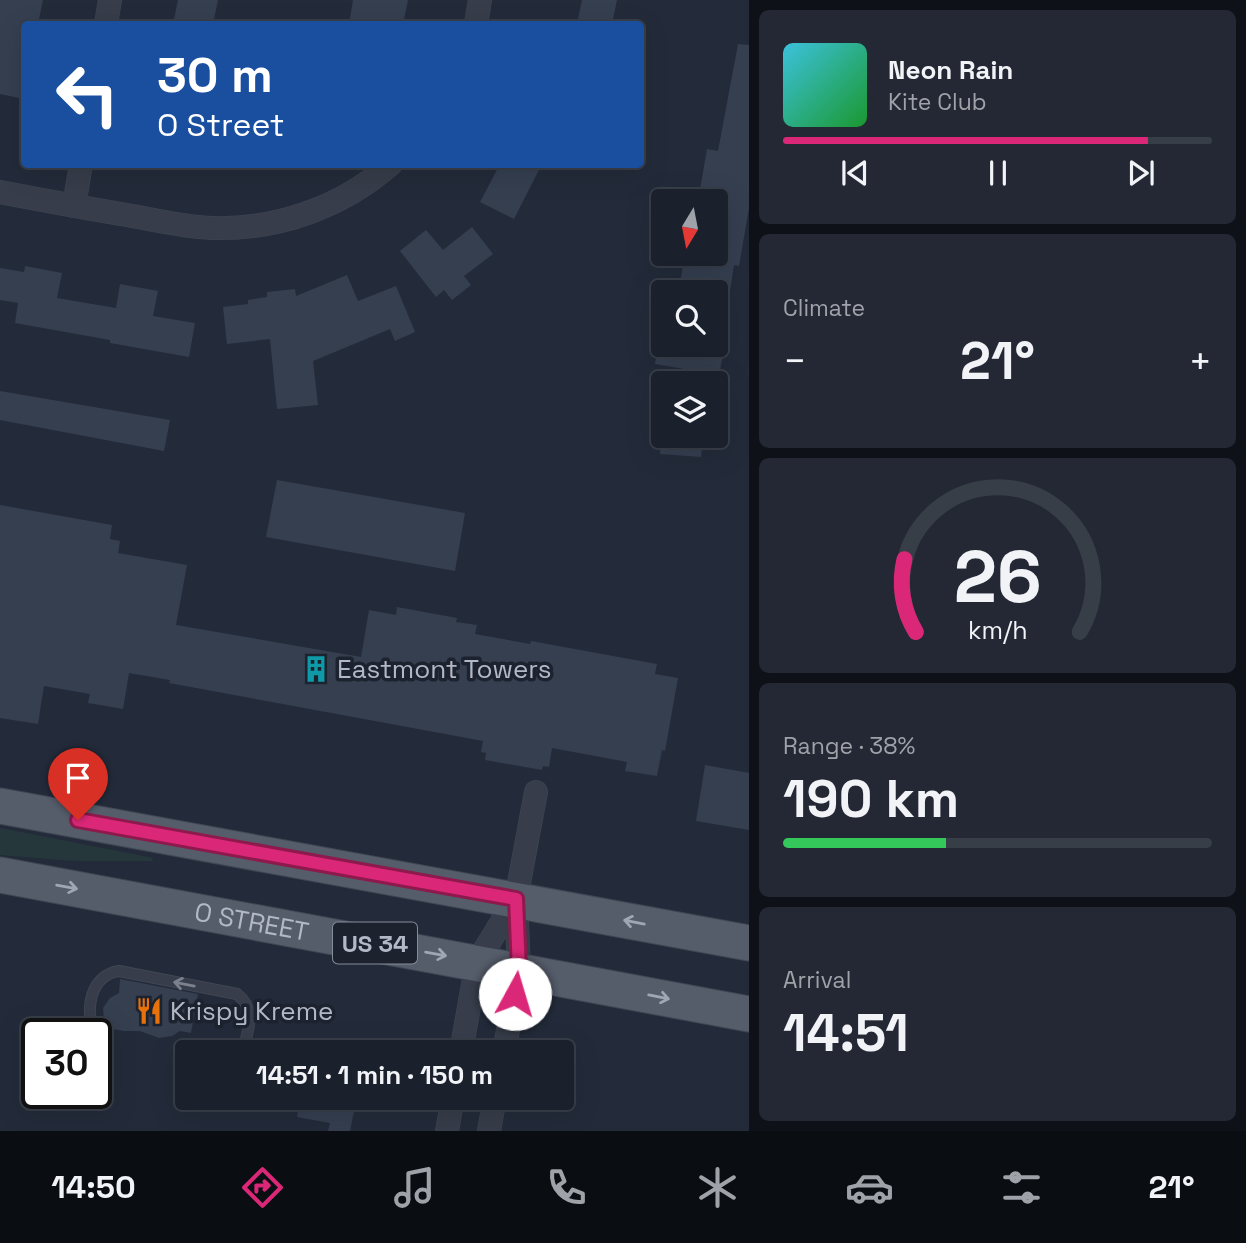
<!DOCTYPE html>
<meta charset="utf-8">
<style>
:root{--surface:#1a202c;--page:#232834;--text:#f1f3f6;--muted:#9fa3a9;--line:#383e48;--accent:#db2777}
body{margin:0;font-family:"Space Grotesk",sans-serif;background:var(--page);color:var(--text);height:100vh;display:flex;flex-direction:column;font-size:26px;white-space:nowrap}
*{box-sizing:border-box;margin:0}
p{font-size:23px;color:var(--muted)}
.icon{flex:none;width:38px;height:38px;fill:none;stroke:currentColor;stroke-width:2;stroke-linecap:round;stroke-linejoin:round}
.map{position:relative;flex:1;overflow:hidden}
.sheet{display:flex;flex-direction:column;gap:10px;padding:10px;background:#0e1218;width:497px}
.sheet>*{flex:none}
.guide{position:absolute;left:21px;top:21px;width:623px;height:147px;border-radius:7px;box-shadow:0 7px 28px #0002,0 0 0 2px var(--line);background:#1a4fa0;color:#fff;overflow:hidden}
.needle{width:46px;rotate:190deg}
.fabs{position:absolute;left:651px;top:189px;display:grid;gap:14px}
.fabs a{display:grid;place-items:center;width:77px;height:77px;border-radius:7px;background:var(--surface);box-shadow:0 7px 28px #0002,0 0 0 2px var(--line);font-size:35px}
.speed{position:absolute;left:21px;top:1018px;display:flex;gap:14px;font-size:35px;font-weight:700;text-align:center}
.speed>*{display:grid;place-content:center;width:91px;height:91px;border-radius:50%;background:var(--surface);box-shadow:0 7px 28px #0002,0 0 0 2px var(--line);line-height:1}
.speed .limit{border:4px solid #111;border-radius:10px;background:#fff;color:#111}
.pin{position:absolute;display:grid;place-items:center;width:60px;height:60px;color:#fff;margin:-72px -30px;border-radius:50% 50% 50% 0;rotate:-45deg;box-shadow:0 0 7px #0007}
.pin .icon{rotate:45deg}
.me{position:absolute;width:77px;margin:-38px;rotate:6deg;stroke-linejoin:round;filter:drop-shadow(0 0 5px #0008)}
.turn{display:flex;align-items:center;gap:24px;height:147px;padding:0 21px;font-size:32px}
.turn .icon{width:91px;height:91px;stroke-width:2.5}
.turn b{display:block;font-size:49px;line-height:60px}
.big{font-size:52px;font-weight:600;line-height:1.1}
.sheet .tile{flex:1;display:flex;flex-direction:column;justify-content:center;gap:10px;min-width:0;padding:0 24px;border-radius:10px;background:var(--page)}
.sheet .dial{align-items:center;gap:0}
.dial svg{height:182px;overflow:visible;fill:none;stroke:var(--line);stroke-width:7;stroke-linecap:round;text-anchor:middle}
.dial text{fill:var(--text);stroke:none}
.song{display:flex;align-items:center;gap:21px}
.cover{width:84px;height:84px;border-radius:10px;background:linear-gradient(135deg,hsl(190 70% 55%),hsl(130 70% 35%))}
.played{height:7px;border-radius:4px;background:linear-gradient(90deg,var(--accent) 85%,var(--line) 85%)}
.keys{display:flex;justify-content:space-around;direction:ltr}
.heat{display:flex;justify-content:space-between;align-items:center;font-size:38px;direction:ltr}
.charge{height:10px;border-radius:5px;background:linear-gradient(90deg,#34c759 38%,var(--line) 0)}
.trip{position:absolute;left:175px;top:1040px;width:399px;height:70px;border-radius:7px;background:var(--surface);box-shadow:0 7px 28px #0002,0 0 0 2px var(--line);font-weight:600;line-height:70px;text-align:center}
.tabs{display:flex;height:112px;justify-content:space-around;align-items:center;background:#0a0d12;color:var(--muted)}
.tabs .icon{width:49px;height:49px}
.tabs .on{color:var(--accent)}
.tabs b{font-size:32px;color:var(--text)}
main{display:flex;flex:1;min-height:0}
.map>svg:first-child{display:block}
.green{fill:#25373b}
.building{fill:#353f50}
.lines{fill:none;stroke-linecap:round;stroke-linejoin:round}
.service-casing{stroke:#404753;stroke-width:12}
.minor-casing{stroke:#404753;stroke-width:24}
.primary-casing{stroke:#404753;stroke-width:37}
.service{stroke:#373d4a;stroke-width:10}
.minor{stroke:#373d4a;stroke-width:23}
.primary{stroke:#555c6a;stroke-width:35}
.oneway{stroke:#9fa6b4}
.oneway2{stroke:#7b818e}
.route-casing{stroke:#8e194d;stroke-width:18}
.route{stroke:#db2777;stroke-width:12}
.labels{text-anchor:middle;dominant-baseline:central;stroke-width:7;stroke-linejoin:round;paint-order:stroke}
.shield{fill:#1c232f;stroke:#858b99;stroke-width:2}
.shield-label{font-size:24px;font-weight:bold;fill:#b2b8c6}
.poi-label{font-size:26px;fill:#b2b8c6;stroke:#1c232f;text-anchor:start}
.street-label{font-size:26px;fill:#b2b8c6;stroke:#1c232f}
</style>
<main>
<div class="map">
<svg width="749" height="1131" viewBox="0 0 749 1131">
<rect width="100%" height="100%" fill="#232b3a"/>
<path class="green" d="M0 828 6 829 153 858 152 861H74L0 855Z"/>
<g class="building">
<path d="M0 0H43L38 24H24V99L0 94Z"/>
<path d="M178 0H218L213 24H173Z"/>
<path d="M353 0H408L403 24H349Z"/>
<path d="M582 0H617L612 24 578 19Z"/>
<path d="M738 44 749 45V208L739 266 734 265 729 297 716 295V292L679 288 685 254H716V201H698L707 149 718 151Z"/>
<path d="M500 164H542L514 219 480 202Z"/>
<path d="M472 227 493 254 464 276 471 285 452 300 444 290 436 297 400 251 426 230 443 250Z"/>
<path d="M25 266 62 273 57 298 116 308 120 284 158 291 153 316 195 323 189 357 110 343V340L15 323 18 303 0 300V268L24 272Z"/>
<path d="M347 275 358 301 396 286 415 332 395 341 390 329 313 361 318 405 277 409 270 339 227 344 223 307 248 304V300L267 297V292L295 289 296 296Z"/>
<path d="M658 345H725L719 375 655 364Z"/>
<path d="M0 391 170 420 164 451 0 420Z"/>
<path d="M661 436H703L701 457 660 454Z"/>
<path d="M277 480 465 513 455 571 266 537Z"/>
<path d="M0 505 112 525 110 539 120 541 118 553 187 565 176 625 361 657 369 610 396 615 397 607 457 618 456 622 477 625 475 634 530 644 531 641 657 664 655 674 678 678 665 751 662 750 657 776 625 771 627 762 552 748 549 767 543 766 542 770 485 760 486 753 481 752 483 741 169 683 170 680 129 673 123 709 88 703 90 694 44 686 38 724 0 718Z"/>
<path d="M705 765 749 773V830L696 821Z"/>
<path d="M120 979 198 994 191 1033 180 1031 172 1036 159 1038 140 1031H124L112 1029 104 1020 103 1008 110 998 119 993Z"/>
<path d="M300 1097H357L350 1131H328L330 1123 297 1117Z"/>
</g>
<g class="lines">
<defs>
<g id="service">
<path d="M95 1034C84 1011 90 975 119 971L237 994C257 1010 248 1029 243 1052"/>
<path d="M96 1047 97 1071"/>
</g>
<g id="minor">
<path d="M106 24 110 0"/>
<path d="M476 24 480 0"/>
<path d="M0 192C42 200 85 208 127 215 155 220 184 227 212 228 278 230 342 207 391 164"/>
<path d="M74 206 81 164"/>
<path d="M461 1052 477 962 516 899"/>
<path d="M504 1052 519 970 516 899 536 792"/>
<path d="M447 1131 453 1097"/>
<path d="M489 1131 495 1097"/>
</g>
<g id="primary">
<path d="M0 806 749 943"/>
<path id="s1" d="M0 875 749 1014"/>
</g>
</defs>
<use href="#service" class="service-casing"/>
<use href="#minor" class="minor-casing"/>
<use href="#primary" class="primary-casing"/>
<use href="#service" class="service"/>
<use href="#minor" class="minor"/>
<use href="#primary" class="primary"/>
</g>
<defs><path id="oneway-shaft" d="M-6 0H5M1.5-3L5.5 0L1.5 3" fill="none" stroke-width="1.6" stroke-linecap="round" stroke-linejoin="round" transform="scale(1.75)"/></defs>
<g class="oneway">
<use href="#oneway-shaft" transform="translate(67 887) rotate(10)"/>
<use href="#oneway-shaft" transform="translate(634 922) rotate(-169)"/>
<use href="#oneway-shaft" transform="translate(436 954) rotate(10)"/>
<use href="#oneway-shaft" transform="translate(659 997) rotate(11)"/>
</g>
<use class="oneway2" href="#oneway-shaft" transform="translate(184 984) rotate(-169)"/>
<g class="lines">
<defs>
<path id="route" d="M78 820 516 899 519 970 515 994"/>
</defs>
<use href="#route" class="route-casing"/>
<use href="#route" class="route"/>
</g>
<defs>
<symbol id="building-bare" viewBox="-9 -9 18 18"><path d="M-4-6H4V6H1V3H-1V6H-4ZM-2.5-4.3h1.7v1.8h-1.7ZM.8-4.3h1.7v1.8H.8ZM-2.5-1h1.7V.8h-1.7ZM.8-1h1.7V.8H.8Z" fill="#0f9aa8" stroke="#1c232f" stroke-width="2.5" paint-order="stroke"/></symbol>
<symbol id="restaurant-bare" viewBox="-9 -9 18 18"><path d="M-5-6h1v4h1v-4h1v4h1v-4h1v5L-1.5 .5V6h-2V.5L-5-1ZM5-6V6H3V1.5H1.5Q1.5-4 5-6Z" fill="#e8710a" stroke="#1c232f" stroke-width="2.5" paint-order="stroke"/></symbol>
</defs>
<g fill-rule="evenodd">
<use href="#building-bare" x="297" y="650" width="38" height="38"/>
<use href="#restaurant-bare" x="130" y="992" width="38" height="38"/>
</g>
<g class="labels">
<rect class="shield" x="333" y="922.5" width="84" height="41" rx="5"/>
<g class="shield-label">
<text x="375" y="943">US 34</text>
</g>
<g class="poi-label">
<text x="337" y="669">Eastmont Towers</text>
<text x="170" y="1011">Krispy Kreme</text>
</g>
<g class="street-label">
<text stroke="none"><textPath href="#s1" startOffset="256">O STREET</textPath></text>
</g>
</g>
</svg>
<div class="fabs">
<a><svg class="needle" viewBox="-14 -14 28 28"><path d="M0-13l5 13h-10z" fill="#e53935"/><path d="M0 13l5-13h-10z" fill="#9fa3a9"/></svg></a>
<a><svg class="icon" aria-label="search" viewBox="0 0 24 24"><circle cx="10" cy="10" r="6"/><path d="M15 15l6 6"/></svg></a>
<a><svg class="icon" aria-label="layers" viewBox="0 0 24 24"><path d="M12 4l9 5-9 5-9-5zM3 14l9 5 9-5"/></svg></a>
</div>
<div class="speed"><div class="limit">30</div></div>
<div class="pin" style="left:78px;top:820px;background:#d93025"><svg class="icon" aria-label="arrive" viewBox="0 0 24 24"><path d="M6 21V4h12l-3 4 3 4H6"/></svg></div>
<svg class="me" style="left:515px;top:994px" viewBox="-20 -20 40 40"><circle r="19" fill="#fff"/><path d="M0-13L10 11 0 6-10 11z" fill="#db2777"/></svg>
<div class="trip">14:51 · 1 min · 150 m</div>
<div class="guide">
<div class="turn"><svg class="icon" aria-label="left" viewBox="0 0 24 24"><path d="M17 20v-9H6M10 6l-5 5 5 5"/></svg><div><b>30 m</b>O Street</div></div>
</div>
</div>
<section class="sheet">
<div class="tile">
<div class="song"><i class="cover"></i><div><b>Neon Rain</b><p>Kite Club</p></div></div>
<div class="played"></div>
<div class="keys"><svg class="icon" aria-label="previous" viewBox="0 0 24 24"><path d="M18 5L8 12l10 7zM5 5v14"/></svg><svg class="icon" aria-label="pause" viewBox="0 0 24 24"><path d="M8 5v14M16 5v14"/></svg><svg class="icon" aria-label="next" viewBox="0 0 24 24"><path d="M6 5l10 7-10 7zM19 5v14"/></svg></div>
</div>
<div class="tile"><p>Climate</p>
<div class="heat"><a>−</a><b class="big">21°</b><a>+</a></div>
</div>
<div class="tile dial"><svg viewBox="0 0 100 80">
<path d="M14 69A42 42 0 1 1 86 69"/>
<path d="M14 69A42 42 0 0 1 9 37" stroke="#db2777"/>
<text x="50" y="56" font-size="32" font-weight="700">26</text>
<text x="50" y="72" font-size="11">km/h</text>
</svg></div>
<div class="tile"><p>Range · 38%</p><b class="big">190 km</b><div class="charge"></div></div>
<div class="tile"><p>Arrival</p><b class="big">14:51</b></div>
</section>
</main>
<nav class="tabs">
<b>14:50</b>
<svg class="icon on" aria-label="directions" viewBox="0 0 24 24"><path d="M12 3l9 9-9 9-9-9zM9 14v-3h6M13 9l2 2-2 2"/></svg>
<svg class="icon" aria-label="music" viewBox="0 0 24 24"><path d="M9 18V5l10-2v13"/><circle cx="6" cy="18" r="3"/><circle cx="16" cy="16" r="3"/></svg>
<svg class="icon" aria-label="phone" viewBox="0 0 24 24"><path d="M5 4h4l2 5-3 2q2 4 5 5l2-3 5 2v4C11 20 4 13 5 4z"/></svg>
<svg class="icon" aria-label="climate" viewBox="0 0 24 24"><path d="M12 3v18M4 7l16 10M4 17L20 7"/></svg>
<svg class="icon" aria-label="car" viewBox="0 0 24 24"><path d="M5 17H2v-5l4-1 3-4h7l3 4 3 1v5h-3M9 17h6M6 11h13"/><circle cx="7" cy="17" r="2"/><circle cx="17" cy="17" r="2"/></svg>
<svg class="icon" aria-label="filters" viewBox="0 0 24 24"><path d="M4 7h16M4 17h16"/><circle cx="9" cy="7" r="2"/><circle cx="15" cy="17" r="2"/></svg>
<b>21°</b>
</nav>
